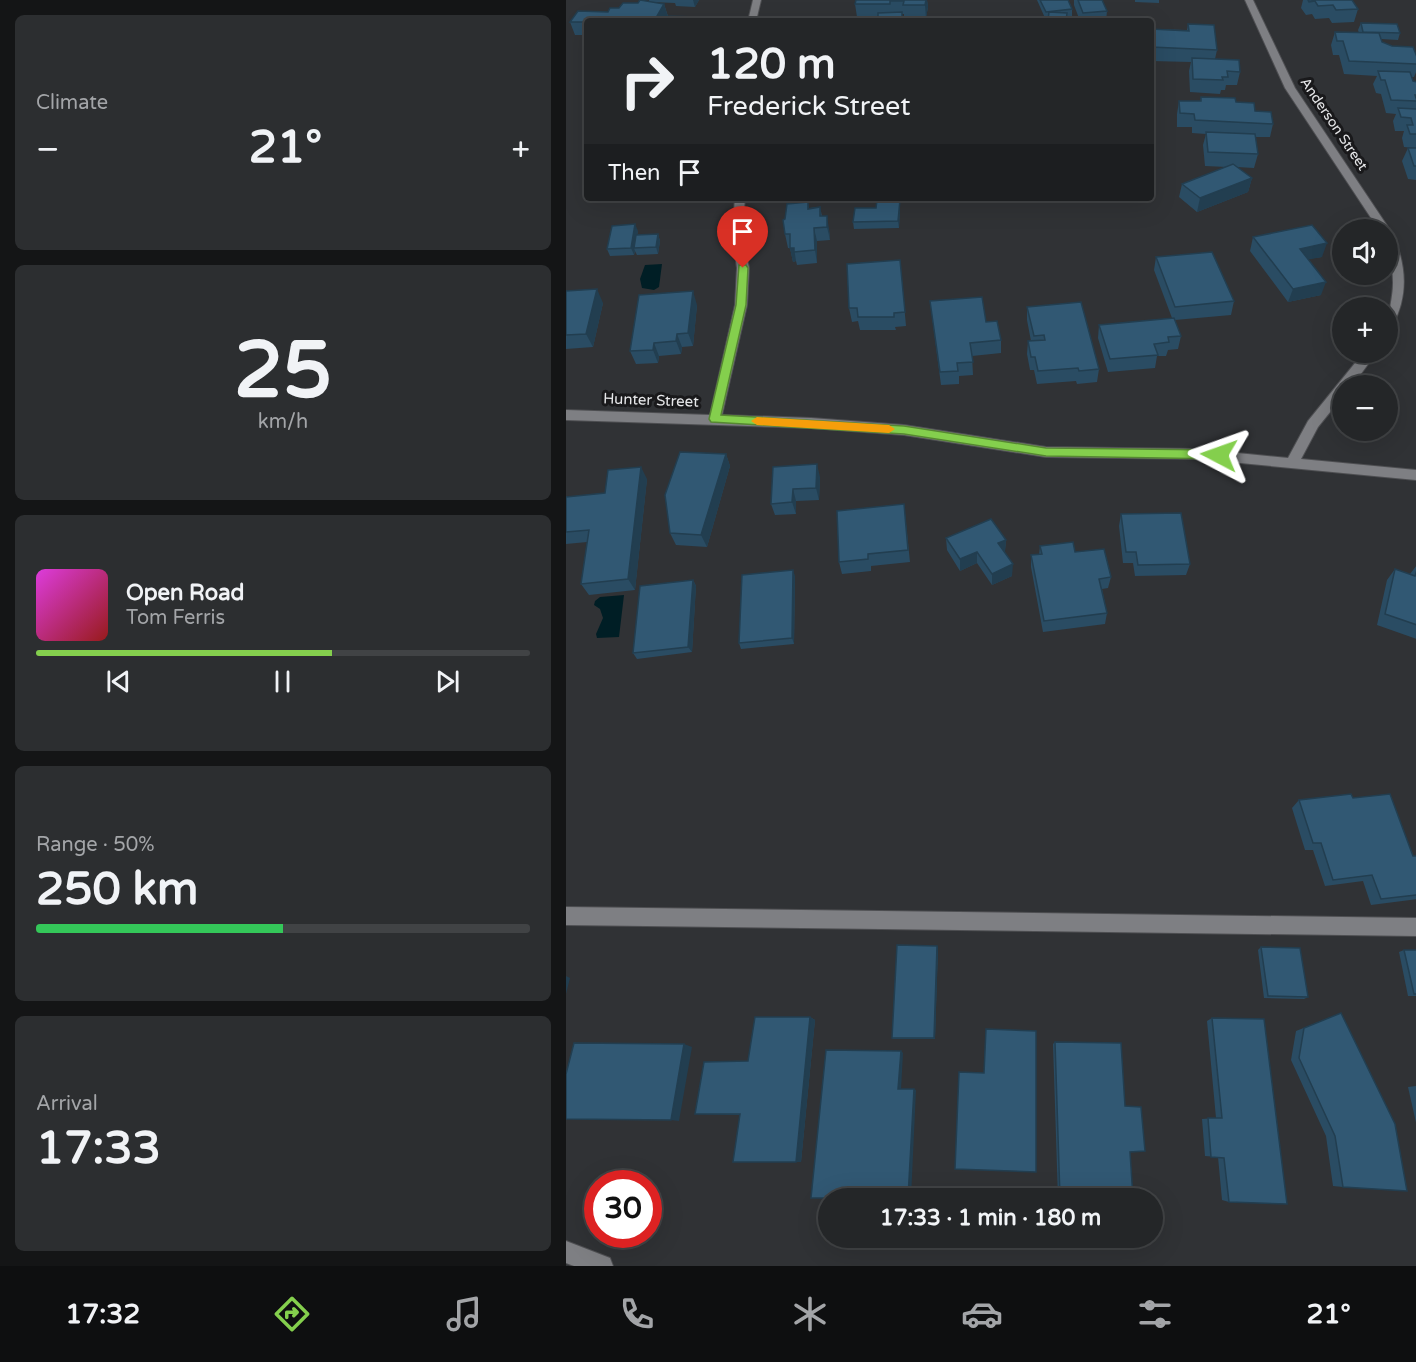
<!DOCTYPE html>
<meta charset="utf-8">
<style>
:root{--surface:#242628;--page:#2c2e30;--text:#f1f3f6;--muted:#a3a5a8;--line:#414345;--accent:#84cf4d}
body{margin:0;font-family:"Varela Round",sans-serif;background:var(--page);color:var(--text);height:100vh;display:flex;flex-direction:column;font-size:22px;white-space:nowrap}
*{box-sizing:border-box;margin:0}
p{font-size:20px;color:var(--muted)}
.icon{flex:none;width:33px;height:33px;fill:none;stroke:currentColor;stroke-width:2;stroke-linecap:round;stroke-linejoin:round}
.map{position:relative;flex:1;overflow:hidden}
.side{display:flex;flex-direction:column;gap:15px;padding:15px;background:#141516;width:566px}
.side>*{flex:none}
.hud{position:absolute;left:18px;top:18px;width:570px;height:183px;border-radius:6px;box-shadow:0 6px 24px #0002,0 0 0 2px var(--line);background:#242628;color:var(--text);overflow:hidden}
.fabs{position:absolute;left:766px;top:219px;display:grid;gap:12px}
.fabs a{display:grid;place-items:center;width:66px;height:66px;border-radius:50%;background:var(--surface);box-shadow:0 6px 24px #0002,0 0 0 2px var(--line);font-size:30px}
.speed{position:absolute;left:18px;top:1170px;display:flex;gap:12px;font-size:30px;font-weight:700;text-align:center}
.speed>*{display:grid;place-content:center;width:78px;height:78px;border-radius:50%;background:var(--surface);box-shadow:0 6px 24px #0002,0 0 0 2px var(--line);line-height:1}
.speed .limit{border:9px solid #d22;background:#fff;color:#111}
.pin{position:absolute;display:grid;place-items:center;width:51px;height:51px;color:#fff;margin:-62px -26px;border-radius:50% 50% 50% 0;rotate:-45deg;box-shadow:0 0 6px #0007}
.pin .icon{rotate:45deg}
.me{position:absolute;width:66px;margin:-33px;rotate:274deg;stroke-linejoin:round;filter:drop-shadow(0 0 4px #0008)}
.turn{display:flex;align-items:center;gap:21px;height:126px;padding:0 24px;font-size:27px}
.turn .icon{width:78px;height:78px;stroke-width:2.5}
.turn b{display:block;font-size:42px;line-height:51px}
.then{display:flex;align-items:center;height:57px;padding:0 24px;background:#0003;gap:12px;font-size:22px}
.big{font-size:45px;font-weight:700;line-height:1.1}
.side .tile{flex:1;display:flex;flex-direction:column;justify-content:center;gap:9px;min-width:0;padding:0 21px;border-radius:9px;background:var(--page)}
.side .dial{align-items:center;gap:0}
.dial b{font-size:78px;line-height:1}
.song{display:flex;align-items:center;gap:18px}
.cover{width:72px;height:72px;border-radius:9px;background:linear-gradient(135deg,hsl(300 70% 55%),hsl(0 70% 35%))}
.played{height:6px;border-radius:3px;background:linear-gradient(90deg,var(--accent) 60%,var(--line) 60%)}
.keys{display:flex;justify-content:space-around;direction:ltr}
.heat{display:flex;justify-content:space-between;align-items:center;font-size:33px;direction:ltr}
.charge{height:9px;border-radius:4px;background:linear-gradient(90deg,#34c759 50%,var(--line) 0)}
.trip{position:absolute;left:252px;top:1188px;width:345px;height:60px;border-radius:30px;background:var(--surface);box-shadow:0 6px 24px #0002,0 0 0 2px var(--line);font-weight:700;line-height:60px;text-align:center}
.tab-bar{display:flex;height:96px;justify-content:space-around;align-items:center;background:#0e0f10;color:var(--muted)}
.tab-bar .icon{width:42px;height:42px}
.tab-bar .on{color:var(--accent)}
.tab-bar b{font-size:27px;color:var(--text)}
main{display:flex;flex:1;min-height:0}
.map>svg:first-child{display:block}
.water{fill:#001e25}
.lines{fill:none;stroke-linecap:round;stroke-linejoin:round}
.minor-casing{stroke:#4e4f52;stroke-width:2}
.minor{fill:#7e7f83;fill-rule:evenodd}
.wall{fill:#2a4c63}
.shaded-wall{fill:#223e50}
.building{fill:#315873;stroke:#223e50;stroke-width:1.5}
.route{fill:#84cf4d;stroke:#568732;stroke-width:1.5}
.slow{fill:#f59e0b}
.labels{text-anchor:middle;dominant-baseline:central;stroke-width:6;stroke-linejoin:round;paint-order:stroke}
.far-street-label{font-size:14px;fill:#e7e8ea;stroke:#19191b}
.street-label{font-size:15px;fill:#e7e8ea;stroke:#19191b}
</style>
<main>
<section class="side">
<div class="tile"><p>Climate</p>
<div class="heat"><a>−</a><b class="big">21°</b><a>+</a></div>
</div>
<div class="tile dial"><b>25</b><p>km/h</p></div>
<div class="tile">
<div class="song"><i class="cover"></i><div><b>Open Road</b><p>Tom Ferris</p></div></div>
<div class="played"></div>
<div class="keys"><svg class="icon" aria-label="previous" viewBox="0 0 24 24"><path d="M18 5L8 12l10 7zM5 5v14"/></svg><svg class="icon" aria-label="pause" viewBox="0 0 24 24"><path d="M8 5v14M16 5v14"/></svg><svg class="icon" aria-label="next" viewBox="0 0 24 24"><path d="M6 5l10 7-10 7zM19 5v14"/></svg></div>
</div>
<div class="tile"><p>Range · 50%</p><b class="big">250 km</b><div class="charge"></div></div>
<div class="tile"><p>Arrival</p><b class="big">17:33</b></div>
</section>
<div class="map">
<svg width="851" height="1266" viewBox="0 0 851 1266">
<rect width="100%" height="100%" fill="#303235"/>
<g class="water">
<path d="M96 264 93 287 88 290 76 288 74 279 79 265Z"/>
<path d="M58 595 53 637 31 638 30 634 37 618 34 609 28 605 29 601 34 597Z"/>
</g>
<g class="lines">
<defs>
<g id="minor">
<path d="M187 0H195L190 21H182Z"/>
<path d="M679 0H687L729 88 824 230 823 232 822 230H813L719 88Z"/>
<path d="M169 198H179L176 234 183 268 181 305 156 415 245 418 338 425 480 447 632 449 722 458 742 421 798 352H811L786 386H777V396L752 427 735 459 851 470V480L632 459 480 457 338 435 245 428 0 420V410L144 415 169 305 171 268 166 234Z"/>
<path d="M822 234C828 236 829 242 832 248 841 275 840 301 826 326L822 327C822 312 827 298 827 283 827 266 822 251 822 234Z"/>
<path d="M0 907 851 918V936L0 925Z"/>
<path d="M0 1241 44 1258 47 1266H8L0 1263Z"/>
</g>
</defs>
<use href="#minor" class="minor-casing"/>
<use href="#minor" class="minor"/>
</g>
<g class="wall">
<path d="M83 0H133L129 7 110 6 109 3 84 2 98 4 102 16 132 17 133 21H21V35H9L4 22 42 12 72 3 83 2Z"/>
<path d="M290 0H361L362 7 360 18H338V14H336L337 21H309L312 20V17H291L289 4Z"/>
<path d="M471 0H502L506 9V16H500V21H482V18H479Z"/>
<path d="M508 0H536L541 11 540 21H514L508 5Z"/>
<path d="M569 0H593V3L569 2Z"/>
<path d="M737 0H786L792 9 788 22 766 23 763 18 749 19 746 14 740 15 735 8Z"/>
<path d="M795 23 834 33 832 40 815 39 816 42 851 57V70L848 77H845L847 81 851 82V148L838 147 836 138 838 131H829L827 121 830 114 820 113 815 94 810 93 807 84 811 76 778 74 773 55H767L765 45 769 32 793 33 792 30Z"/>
<path d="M622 24 651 50 649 59 674 72 671 85H660L659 90H655L654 94 624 92 623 71 625 62 585 61V29L621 30Z"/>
<path d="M635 97 670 102 689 111 707 124 704 137H689L692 154 688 168 671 167 686 178 682 192 631 212 613 197 616 184 661 167 639 166 637 145 640 134 626 133V127H611V114L613 101H634Z"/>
<path d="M842 148H851V180L842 179 836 161Z"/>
<path d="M334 200V207L333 228 288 229 287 222 310 208Z"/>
<path d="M242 202 243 208 254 207 256 216 263 229 264 240 251 241V263L231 265 230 261 227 262 224 248H222L219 234V219Z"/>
<path d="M72 231 71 235 92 234 94 241 92 254 71 255 69 251 68 255 44 256 41 249Z"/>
<path d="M687 237 756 257 742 259 755 295 722 302 684 251Z"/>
<path d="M590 257 668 301 665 315 609 320 615 336 612 349 602 350 600 356H591L589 368 542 372 532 338 533 325 606 318 588 270Z"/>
<path d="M334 260 340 326 329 327 330 330H294L292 321 286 322 283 308Z"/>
<path d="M0 291 37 303 27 347 0 349Z"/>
<path d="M364 301 420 322 435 340V353L406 356 407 375 393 376V384L375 385Z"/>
<path d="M131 305 127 346 116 347 115 354 93 356 92 363 70 364 64 351Z"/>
<path d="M461 307 533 369 531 382 511 384 510 381 471 384 468 370H464L461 354 462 341H465L461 320Z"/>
<path d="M160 454 164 466 141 547 110 545 104 533Z"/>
<path d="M207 467 254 477 253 500 230 501V514L209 515 205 504Z"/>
<path d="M81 479 69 590 23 595 15 584 21 542 0 544V497L39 493Z"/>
<path d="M338 504 344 562 305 566V571L276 574 273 562Z"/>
<path d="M555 514 624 564 620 575 569 576 567 563H557L553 526Z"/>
<path d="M380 538 440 540 439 551 438 552 446 576 426 585 411 563 394 571 381 550Z"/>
<path d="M474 546 509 552 545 577 542 588 536 589 541 613 539 624 477 632 465 567V555H473Z"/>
<path d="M851 565V639L811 625 821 580 829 569 844 574Z"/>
<path d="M229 576 228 644 175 649 173 643Z"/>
<path d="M127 580 130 586 126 652 71 659 67 653Z"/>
<path d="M787 798 847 856H851V899L805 905 797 881 759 886 747 850H739L726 808 733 800Z"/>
<path d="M371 946 372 948 369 1039H327L326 1038Z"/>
<path d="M695 947 742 997 738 999 698 998 692 950Z"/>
<path d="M838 950H851V996H842L833 952Z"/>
<path d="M775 1013 777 1187 767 1186 760 1136 725 1060 730 1031Z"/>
<path d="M244 1017 249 1020 235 1162 174 1115 129 1114 182 1061Z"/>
<path d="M646 1018 698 1019 663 1202 656 1200 652 1157 639 1156 636 1119 650 1118 641 1021Z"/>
<path d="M489 1042 559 1106 567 1198H492L487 1044Z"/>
<path d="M851 1086V1127L842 1087Z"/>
</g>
<g class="shaded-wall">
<path d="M127 0H133L129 7Z"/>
<path d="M360 0H361L362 7 360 18 359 5Z"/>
<path d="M98 4 102 17 91 16Z"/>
<path d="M686 178 682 192 631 212 634 198Z"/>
<path d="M334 200V207L333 228 332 221Z"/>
<path d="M261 216 263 229 264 240 261 227Z"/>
<path d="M69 224 72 231 69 248H68L69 251 68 255 65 248Z"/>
<path d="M248 228 251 241V263L249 250Z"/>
<path d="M92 234 94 241 92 254 90 247Z"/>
<path d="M761 243 756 257 729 262 734 249Z"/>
<path d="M224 248H228L230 261 227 262Z"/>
<path d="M760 282 755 295 722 302 727 289Z"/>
<path d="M31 289 37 303 27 347 20 334Z"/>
<path d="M127 291 131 305 127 346 122 333Z"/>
<path d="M111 334 116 347 115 354 110 341Z"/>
<path d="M88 343 93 356 92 363 87 350Z"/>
<path d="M160 454 164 466 141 547 135 535Z"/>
<path d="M251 464 254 477 253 500 250 488Z"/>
<path d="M75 467 81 479 69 590 62 579Z"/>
<path d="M227 489 230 501V514L226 502Z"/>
<path d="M440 540 439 551 431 555 432 543Z"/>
<path d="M411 552V563L394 571V559Z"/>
<path d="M447 564 446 576 426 585V574Z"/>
<path d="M227 570 229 576 228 644 226 638Z"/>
<path d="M127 580 130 586 126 652 122 647Z"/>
<path d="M371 946 372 948 369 1039 368 1038Z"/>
<path d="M0 976 4 978 0 994Z"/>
<path d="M244 1017 249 1020 235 1162H230Z"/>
<path d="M118 1044 126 1047 113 1121 105 1120Z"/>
<path d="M335 1051 337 1053 335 1090 332 1089Z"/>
<path d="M348 1089 350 1090 345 1198H342Z"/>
</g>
<g class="building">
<path d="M74 0 98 4 91 16 132 17 130 21H21V22H4L12 11 42 12 44 8H53L57 3H72Z"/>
<path d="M290 0H360L359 5H337L338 1H324V4H289Z"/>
<path d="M474 0H502L506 9 480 12Z"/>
<path d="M512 0H536L541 11 517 13Z"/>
<path d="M742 0H786L792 9 770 10 767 5 752 6 749 1 743 2Z"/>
<path d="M336 12V21H309L312 20V13Z"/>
<path d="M483 12 501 13 500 21 482 20Z"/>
<path d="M795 23 831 24 834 33 797 32Z"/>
<path d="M622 24 648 25 651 50 585 47V29L623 31Z"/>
<path d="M769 32 813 33 816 42 826 46 847 47 851 57V64L783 61 777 41H771Z"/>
<path d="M626 58 673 60 674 72 661 71 662 77H656L657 80 627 79Z"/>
<path d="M812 71 844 72 847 81 851 82V95H849L851 101 825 100 819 80H815Z"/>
<path d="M635 97 669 98 670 102 688 103 689 111 705 112 707 124 629 120 628 114 614 113 613 101H635Z"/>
<path d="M832 108 851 109V134H844L841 125H847L845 118 835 117Z"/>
<path d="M640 132 689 134 692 154 642 152Z"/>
<path d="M842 148H851V166H848Z"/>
<path d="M667 164 686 178 634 198 616 184Z"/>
<path d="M311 200H334L332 221 287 222 289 208H310Z"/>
<path d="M242 202V209L254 207V216H261V227L248 228 249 250 228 252V248H224V234H219L217 220 219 219 221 204Z"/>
<path d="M69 224 65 248 41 249 46 226Z"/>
<path d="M746 225 761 243 734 249 760 282 727 289 687 237Z"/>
<path d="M92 234 90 247 68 248 70 235Z"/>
<path d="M646 252 668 301 609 307 590 257Z"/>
<path d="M334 260 339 312 328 313V317H292L291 308H283L281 264Z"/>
<path d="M31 289 20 334 0 335V291Z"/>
<path d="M127 291 122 333 111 334 110 341 88 343 87 350 64 351 73 295Z"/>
<path d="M416 297 420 322 431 321 435 340 404 343 407 362 391 363 392 371 374 372 364 301Z"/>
<path d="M515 302 533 369 513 371 512 368 472 371 469 357H465L462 341 479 340 478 335 468 336 461 307Z"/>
<path d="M608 318 615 336 602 337 603 342 588 344 592 355 544 359 533 325Z"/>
<path d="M114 452 160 454 135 535 104 533 99 495Z"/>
<path d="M251 464 250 488 227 489 226 502 205 504 207 467Z"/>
<path d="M75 467 62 579 15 584 23 530 0 532V497L39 493 42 470Z"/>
<path d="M338 504 342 550 302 554V559L273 562 271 511Z"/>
<path d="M615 513 624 564 572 565 570 552H560L555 514Z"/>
<path d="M425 519 440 540 432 543 447 564 426 574 411 552 394 559 380 538Z"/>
<path d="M507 542 509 552 538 549 545 577 533 579 541 613 478 621 465 555 476 554 474 546Z"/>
<path d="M829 569 849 576 851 570V625L819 614Z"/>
<path d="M227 570 226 638 173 643 176 575Z"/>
<path d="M127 580 122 647 67 653 74 586Z"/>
<path d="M785 794 787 798 824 794 847 856H851V895L815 899 806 875 767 880 755 843H747L733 800Z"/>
<path d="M331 945 371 946 368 1038H326Z"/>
<path d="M695 947 734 948 742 997 702 996Z"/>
<path d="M838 950H851V994H848Z"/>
<path d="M775 1013 829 1124 841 1191 777 1187 769 1136 733 1058 738 1028Z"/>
<path d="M189 1017H244L230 1162H167L174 1114H129L138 1062 182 1061Z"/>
<path d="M646 1018 698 1019 721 1204 663 1202 658 1158 645 1157 642 1118H656Z"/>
<path d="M420 1029 470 1031V1172L389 1169 393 1072 418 1073Z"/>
<path d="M489 1042 555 1043 559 1106 575 1107 579 1151 564 1152 567 1198H494Z"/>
<path d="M8 1043 118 1044 105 1120 0 1119V1074Z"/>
<path d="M260 1050 335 1051 332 1089H348L342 1198H245Z"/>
</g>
<path class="route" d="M173 265H180L182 268 180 305 155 415 338 426 480 448 653 450 659 455 653 459 480 456 338 434 145 422 143 419 170 305Z"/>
<path class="slow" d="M191 417 323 425 329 429 323 433 191 425 185 421Z"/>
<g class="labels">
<g class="far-street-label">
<text transform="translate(768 124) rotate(56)">Anderson Street</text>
</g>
<g class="street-label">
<text transform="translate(85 400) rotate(2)">Hunter Street</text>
</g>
</g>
</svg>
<div class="fabs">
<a><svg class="icon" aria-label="sound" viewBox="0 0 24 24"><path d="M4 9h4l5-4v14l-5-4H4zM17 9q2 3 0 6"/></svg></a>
<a>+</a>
<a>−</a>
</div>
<div class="speed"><div class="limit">30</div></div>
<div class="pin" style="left:177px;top:268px;background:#d93025"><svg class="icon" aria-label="arrive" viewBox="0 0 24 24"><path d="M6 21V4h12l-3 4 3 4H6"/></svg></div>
<svg class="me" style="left:653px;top:455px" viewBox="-20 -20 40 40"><path d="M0-17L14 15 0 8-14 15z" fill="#84cf4d" stroke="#fff" stroke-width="4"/></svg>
<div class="trip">17:33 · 1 min · 180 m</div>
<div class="hud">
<div class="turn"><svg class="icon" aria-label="right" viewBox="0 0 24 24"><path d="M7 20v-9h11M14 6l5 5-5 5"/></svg><div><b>120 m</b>Frederick Street</div></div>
<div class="then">Then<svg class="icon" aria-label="arrive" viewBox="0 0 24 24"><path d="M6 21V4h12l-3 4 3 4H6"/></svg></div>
</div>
</div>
</main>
<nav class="tab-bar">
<b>17:32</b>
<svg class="icon on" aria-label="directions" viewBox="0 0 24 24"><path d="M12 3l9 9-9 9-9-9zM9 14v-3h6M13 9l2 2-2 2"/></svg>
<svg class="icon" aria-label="music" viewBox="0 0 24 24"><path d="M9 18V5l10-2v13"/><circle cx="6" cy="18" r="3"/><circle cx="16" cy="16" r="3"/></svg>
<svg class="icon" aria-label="phone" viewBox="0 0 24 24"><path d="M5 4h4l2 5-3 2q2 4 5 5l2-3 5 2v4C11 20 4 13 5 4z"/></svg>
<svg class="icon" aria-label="climate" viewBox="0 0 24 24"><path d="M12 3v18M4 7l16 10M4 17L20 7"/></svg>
<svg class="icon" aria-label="car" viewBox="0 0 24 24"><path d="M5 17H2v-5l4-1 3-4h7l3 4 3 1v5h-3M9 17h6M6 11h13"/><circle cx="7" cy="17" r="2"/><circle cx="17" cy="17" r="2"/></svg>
<svg class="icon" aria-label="filters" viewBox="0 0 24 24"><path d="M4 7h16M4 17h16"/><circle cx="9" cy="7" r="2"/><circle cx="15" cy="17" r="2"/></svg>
<b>21°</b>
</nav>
